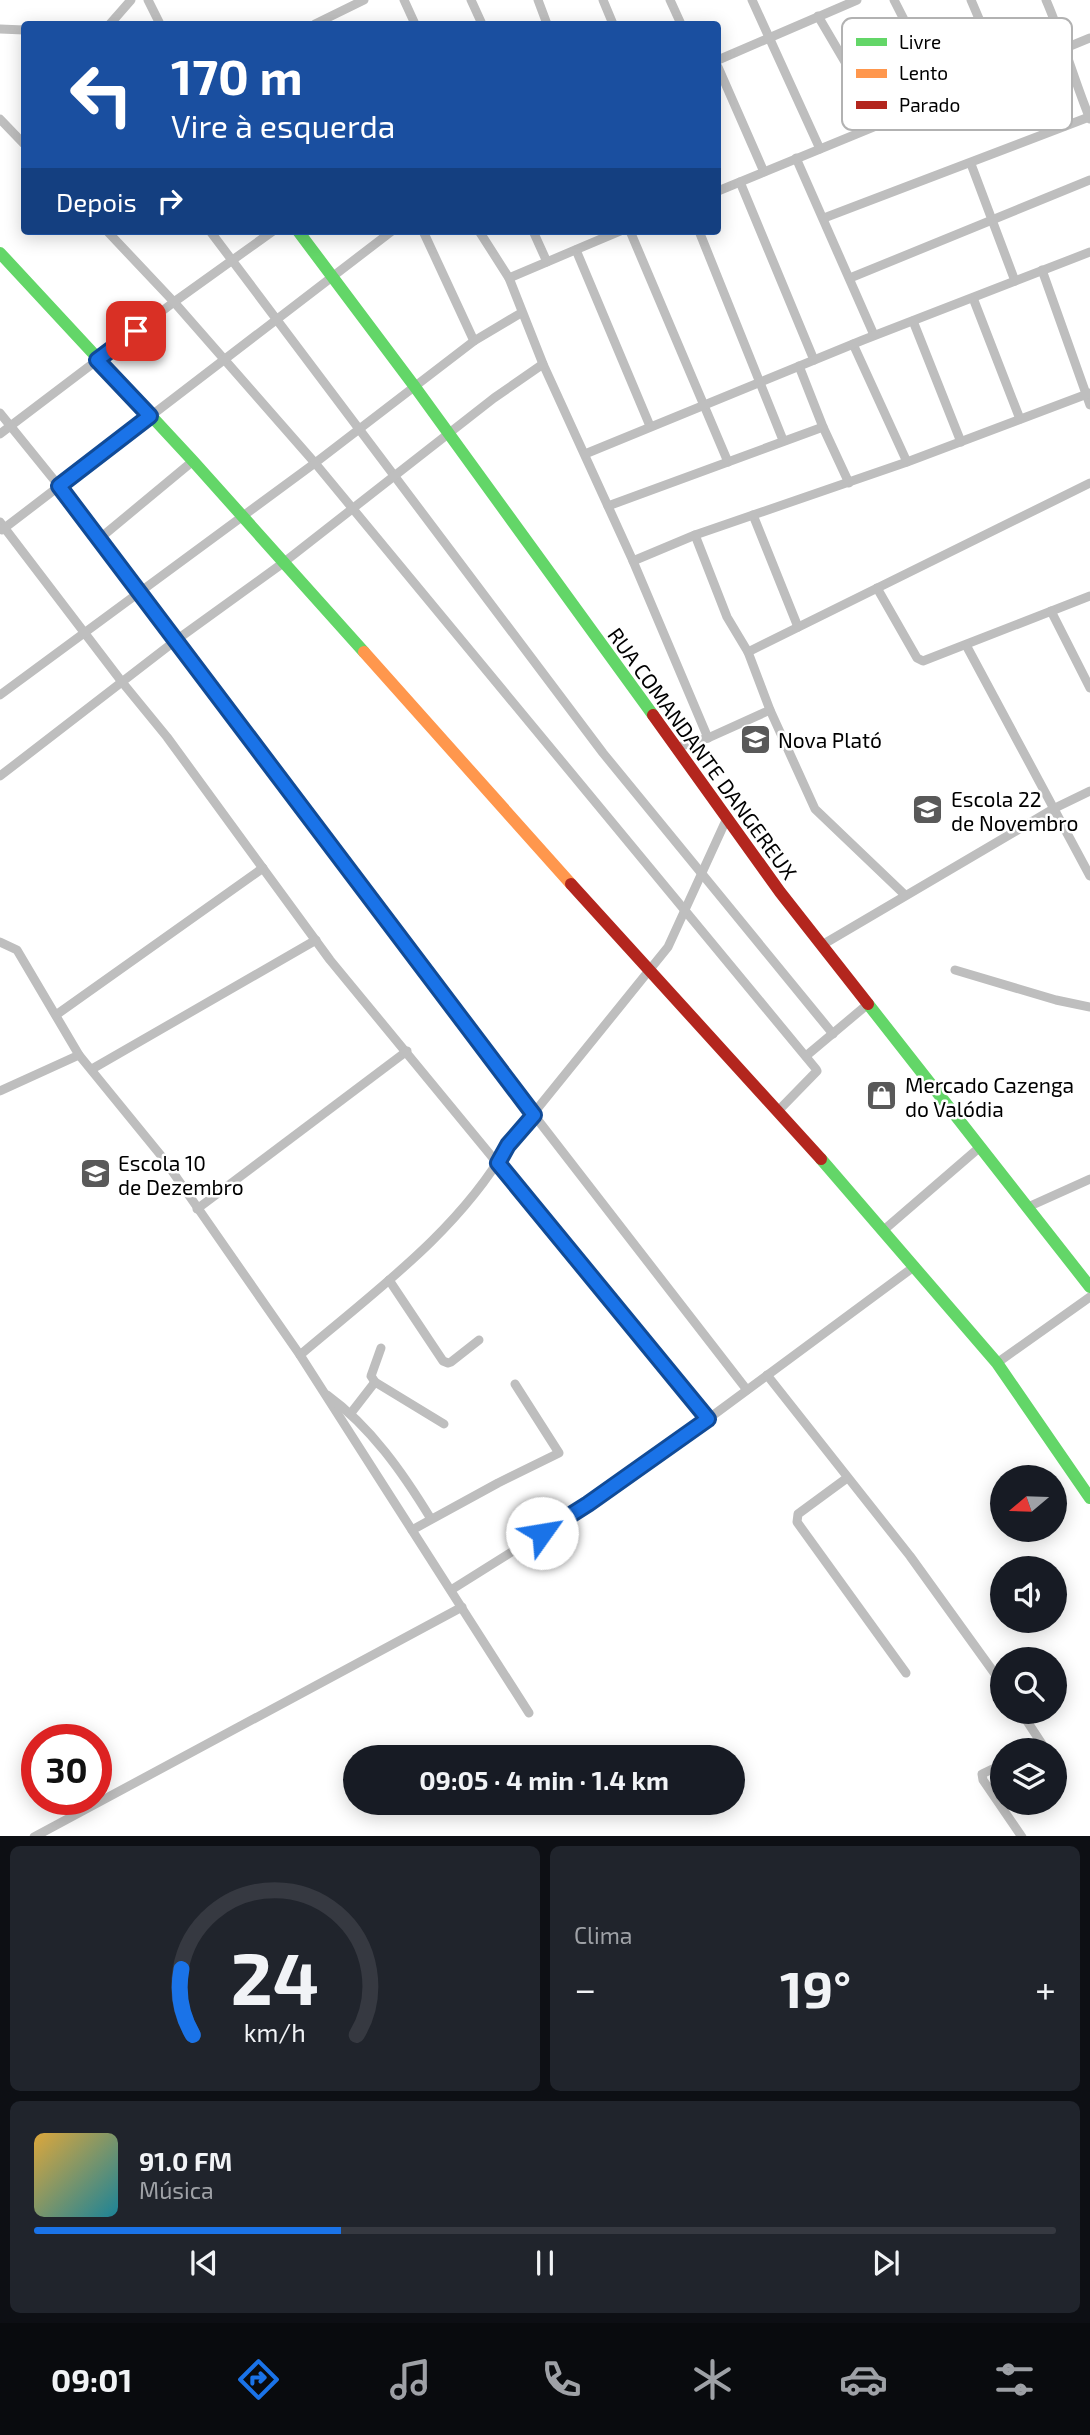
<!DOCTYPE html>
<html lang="pt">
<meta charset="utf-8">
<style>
:root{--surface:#171b24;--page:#20242c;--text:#f1f3f6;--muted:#9ea1a6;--line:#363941;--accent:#1a73e8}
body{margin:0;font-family:"Exo 2",sans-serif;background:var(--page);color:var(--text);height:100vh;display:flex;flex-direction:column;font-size:26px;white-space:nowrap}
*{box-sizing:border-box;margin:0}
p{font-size:23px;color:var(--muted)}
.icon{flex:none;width:38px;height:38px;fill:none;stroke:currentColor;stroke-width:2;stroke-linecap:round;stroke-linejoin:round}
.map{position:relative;height:1836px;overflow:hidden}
.side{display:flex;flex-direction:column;gap:10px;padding:10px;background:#0d0f14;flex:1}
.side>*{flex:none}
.hud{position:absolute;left:21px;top:21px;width:700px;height:214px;border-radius:7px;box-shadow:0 4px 18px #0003;background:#1a4fa0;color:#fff;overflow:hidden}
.needle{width:46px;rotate:251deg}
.buttons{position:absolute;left:990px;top:1465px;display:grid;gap:14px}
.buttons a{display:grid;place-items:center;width:77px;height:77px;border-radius:50%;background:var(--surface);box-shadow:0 4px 18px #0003;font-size:35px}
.speed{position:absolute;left:21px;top:1724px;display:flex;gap:14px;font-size:35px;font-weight:700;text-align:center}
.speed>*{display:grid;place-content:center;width:91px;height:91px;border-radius:50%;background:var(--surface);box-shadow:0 4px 18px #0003;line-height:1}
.speed .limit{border:10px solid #d22;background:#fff;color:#111}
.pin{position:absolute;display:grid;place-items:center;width:60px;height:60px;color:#fff;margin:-30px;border-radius:14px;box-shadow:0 4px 10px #0006}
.me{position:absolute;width:77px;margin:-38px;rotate:58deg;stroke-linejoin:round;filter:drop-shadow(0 0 5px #0008)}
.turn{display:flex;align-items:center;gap:24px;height:147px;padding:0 35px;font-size:32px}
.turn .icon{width:91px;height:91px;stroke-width:2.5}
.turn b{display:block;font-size:49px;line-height:60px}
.then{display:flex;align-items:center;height:66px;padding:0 35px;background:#0003;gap:14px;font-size:26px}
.big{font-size:52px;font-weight:700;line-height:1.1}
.side .widget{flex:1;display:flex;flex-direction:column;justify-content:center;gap:10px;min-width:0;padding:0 24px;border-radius:10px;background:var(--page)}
.side .dial{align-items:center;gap:0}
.dial svg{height:182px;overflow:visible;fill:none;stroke:var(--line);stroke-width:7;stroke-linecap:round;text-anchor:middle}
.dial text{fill:var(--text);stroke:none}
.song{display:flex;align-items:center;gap:21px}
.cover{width:84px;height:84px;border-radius:10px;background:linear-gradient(135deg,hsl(40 70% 55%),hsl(190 70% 35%))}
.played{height:7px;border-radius:4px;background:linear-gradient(90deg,var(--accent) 30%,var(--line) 30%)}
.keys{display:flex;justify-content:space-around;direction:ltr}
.heat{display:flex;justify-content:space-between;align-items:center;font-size:38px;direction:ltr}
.side .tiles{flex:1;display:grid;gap:10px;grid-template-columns:1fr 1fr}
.widget:last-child{grid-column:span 2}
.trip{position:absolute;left:343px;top:1745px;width:402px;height:70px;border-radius:35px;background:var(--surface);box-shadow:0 4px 18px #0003;font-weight:700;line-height:70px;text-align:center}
.tab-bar{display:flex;height:112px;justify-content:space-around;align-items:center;background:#090b0e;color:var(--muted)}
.tab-bar .icon{width:49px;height:49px}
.tab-bar .active{color:var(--accent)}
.tab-bar b{font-size:32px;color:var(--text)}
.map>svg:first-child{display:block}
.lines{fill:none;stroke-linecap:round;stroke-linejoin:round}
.street{stroke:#bebebe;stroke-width:9}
.fast{stroke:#63d668;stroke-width:12}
.slow{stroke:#ff974d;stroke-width:12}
.jam{stroke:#b3261e;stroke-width:12}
.route-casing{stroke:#114b97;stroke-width:18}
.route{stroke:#1a73e8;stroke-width:12}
.labels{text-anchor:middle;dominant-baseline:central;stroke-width:5;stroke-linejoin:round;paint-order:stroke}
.poi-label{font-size:21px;fill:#000;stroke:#fff;text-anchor:start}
.street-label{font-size:21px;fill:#000;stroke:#fff}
.key{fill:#fff;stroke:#b2b2b2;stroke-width:2}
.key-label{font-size:19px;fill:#000}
</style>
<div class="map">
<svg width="1090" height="1837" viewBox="0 0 1090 1837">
<rect width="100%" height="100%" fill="#fff"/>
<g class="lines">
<g class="street">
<path d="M148 0 160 24"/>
<path d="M404 0 415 24"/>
<path d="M471 0 482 24"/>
<path d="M538 0 547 24"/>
<path d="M603 0 613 24"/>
<path d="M670 0 681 24"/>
<path d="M752 0 820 149"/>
<path d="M894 0 944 98"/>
<path d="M971 0 1003 75"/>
<path d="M1046 0C1063 39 1074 80 1090 119"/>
<path d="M818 16 882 125"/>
<path d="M110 24 131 0"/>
<path d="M315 24 364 0"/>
<path d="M0 29 24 30"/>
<path d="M718 60 857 0"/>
<path d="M718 67 764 172"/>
<path d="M0 119 24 144"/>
<path d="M796 158 874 335"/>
<path d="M971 164 1015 281"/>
<path d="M740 182 814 360"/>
<path d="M718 191 1090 38"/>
<path d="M824 218 1089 117"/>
<path d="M107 231 174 302 315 463 816 1069 817 1071 777 1112"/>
<path d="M210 231 603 753 833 1034"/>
<path d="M423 231 474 341"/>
<path d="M479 231 509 278 543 364 633 561 708 738"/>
<path d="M533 231 547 262"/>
<path d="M630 231 728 462"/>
<path d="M699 231 783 440"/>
<path d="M576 250 650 426"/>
<path d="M1042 270 1090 405"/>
<path d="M509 278 620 231"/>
<path d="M850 278 1090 180"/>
<path d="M973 298 1020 419"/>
<path d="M913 321 961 442"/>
<path d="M853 344 907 462"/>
<path d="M799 366 823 427"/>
<path d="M0 413 59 486 534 1115 747 1390"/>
<path d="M0 434 174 302 273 231"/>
<path d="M585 454 863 340 1090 252"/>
<path d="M608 506 823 427 849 483"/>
<path d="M753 515 798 627"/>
<path d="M0 522 122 682 167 737 330 960 708 1419"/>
<path d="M2 530 392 231"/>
<path d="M695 535 727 617 748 652 770 710 815 809 905 895"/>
<path d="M99 539 193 461"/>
<path d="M633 561 695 535 907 462 1090 393"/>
<path d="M877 588 917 658 923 661 1090 596"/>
<path d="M1051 611 1090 688"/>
<path d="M966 645 1090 876"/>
<path d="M748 652 1090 483"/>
<path d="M0 695 315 463 474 341 521 313"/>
<path d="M675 748 708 738 770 710"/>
<path d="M0 776 175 641 283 563 494 398 543 364"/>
<path d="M0 942 17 950 79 1055 163 1158 300 1355C374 1292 459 1231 508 1145L668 947 727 818"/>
<path d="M822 945 1055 808 1090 791"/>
<path d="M955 970 1056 1000 1090 1007"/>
<path d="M56 1015 263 868"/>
<path d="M806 1056 868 1004"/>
<path d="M92 1069 316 940"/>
<path d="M0 1091 79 1055"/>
<path d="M1028 1207 1090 1179"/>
<path d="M197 1209 407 1051"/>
<path d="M885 1229 980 1147"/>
<path d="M389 1280 443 1361 448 1363 451 1362 479 1340"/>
<path d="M300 1355 529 1713"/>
<path d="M997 1363 1090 1297"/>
<path d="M767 1375 910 1556 1003 1685"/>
<path d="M375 1382 371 1376 381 1348"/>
<path d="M327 1395C371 1427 403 1473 431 1519"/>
<path d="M351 1413 375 1382 444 1424"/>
<path d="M847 1478 798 1514 797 1522 906 1673"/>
<path d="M412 1530 498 1483 559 1453 515 1384"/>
<path d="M451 1590 588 1504 708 1419 915 1266"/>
<path d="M1021 1712 1042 1744 1034 1750"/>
<path d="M1003 1764 982 1774 983 1780 1022 1837"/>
<path d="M34 1837 462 1607"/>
</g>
<g class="fast">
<path d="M298 231 415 387 653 715"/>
<path d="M0 253 193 461 364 652"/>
<path d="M868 1004 1090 1287"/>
<path d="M821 1159 997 1363 1090 1498"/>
</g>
<path class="slow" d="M364 652 571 884"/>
<g class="jam">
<path d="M653 715 780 892 868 1004"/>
<path d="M571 884 821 1159"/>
</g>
</g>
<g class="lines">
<defs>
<path id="route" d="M136 331 97 360 150 416 59 486 534 1115 508 1145 498 1163 708 1419 588 1504 542 1533"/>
</defs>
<use href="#route" class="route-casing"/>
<use href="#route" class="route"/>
</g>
<defs>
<symbol id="school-square" viewBox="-11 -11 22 22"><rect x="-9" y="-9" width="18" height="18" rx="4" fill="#595959" stroke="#fff"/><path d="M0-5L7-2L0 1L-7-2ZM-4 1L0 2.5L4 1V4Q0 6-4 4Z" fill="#fff"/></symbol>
<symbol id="shop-square" viewBox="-11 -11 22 22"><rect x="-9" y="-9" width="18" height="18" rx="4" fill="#595959" stroke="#fff"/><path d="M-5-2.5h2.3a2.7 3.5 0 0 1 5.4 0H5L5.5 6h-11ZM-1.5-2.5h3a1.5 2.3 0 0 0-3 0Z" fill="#fff"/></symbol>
</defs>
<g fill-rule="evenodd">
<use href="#school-square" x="738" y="722" width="35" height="35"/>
<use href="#school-square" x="910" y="792" width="35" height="35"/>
<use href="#shop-square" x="864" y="1078" width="35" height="35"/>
<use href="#school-square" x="78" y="1156" width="35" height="35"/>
</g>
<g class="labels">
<g class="poi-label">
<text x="778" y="739">Nova Plató</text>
<text x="951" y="798">Escola 22<tspan x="951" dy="24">de Novembro</tspan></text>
<text x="905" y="1084">Mercado Cazenga<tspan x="905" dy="24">do Valódia</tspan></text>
<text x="118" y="1162">Escola 10<tspan x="118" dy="24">de Dezembro</tspan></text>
</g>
<g class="street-label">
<text transform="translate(703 753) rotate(54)">RUA COMANDANTE DANGEREUX</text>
</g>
</g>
<rect x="842" y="18" width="230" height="112" rx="10" class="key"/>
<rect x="856" y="38" width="31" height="8" fill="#63d668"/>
<rect x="856" y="69" width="31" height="9" fill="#ff974d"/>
<rect x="856" y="101" width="31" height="8" fill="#b3261e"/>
<g class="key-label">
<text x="899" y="49">Livre</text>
<text x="899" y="80">Lento</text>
<text x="899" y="112">Parado</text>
</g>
</svg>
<div class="buttons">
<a><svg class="needle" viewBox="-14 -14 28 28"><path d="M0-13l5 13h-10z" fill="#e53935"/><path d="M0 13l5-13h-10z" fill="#9ea1a6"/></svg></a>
<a><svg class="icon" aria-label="sound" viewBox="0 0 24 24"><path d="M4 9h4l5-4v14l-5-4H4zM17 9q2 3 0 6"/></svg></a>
<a><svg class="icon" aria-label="search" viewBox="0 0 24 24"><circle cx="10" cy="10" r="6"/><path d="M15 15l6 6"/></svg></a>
<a><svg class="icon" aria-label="layers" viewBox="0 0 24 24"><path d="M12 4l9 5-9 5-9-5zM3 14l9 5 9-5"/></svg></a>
</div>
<div class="speed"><div class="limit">30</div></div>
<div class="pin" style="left:136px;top:331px;background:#d93025"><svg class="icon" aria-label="arrive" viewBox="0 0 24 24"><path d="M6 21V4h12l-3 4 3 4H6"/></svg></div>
<svg class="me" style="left:542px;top:1533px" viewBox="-20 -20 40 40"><circle r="19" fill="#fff"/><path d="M0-13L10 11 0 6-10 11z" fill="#1a73e8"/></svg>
<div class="trip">09:05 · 4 min · 1.4 km</div>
<div class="hud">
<div class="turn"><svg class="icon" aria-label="left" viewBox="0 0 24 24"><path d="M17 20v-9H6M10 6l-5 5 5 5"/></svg><div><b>170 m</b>Vire à esquerda</div></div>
<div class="then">Depois<svg class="icon" aria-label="right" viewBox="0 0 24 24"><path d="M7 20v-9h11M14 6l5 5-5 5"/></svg></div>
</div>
</div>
<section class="side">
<div class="tiles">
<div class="widget dial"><svg viewBox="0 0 100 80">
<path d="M14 69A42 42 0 1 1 86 69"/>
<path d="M14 69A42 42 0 0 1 9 40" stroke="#1a73e8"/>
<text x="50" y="56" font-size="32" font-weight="700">24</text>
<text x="50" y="72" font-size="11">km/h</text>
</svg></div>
<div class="widget"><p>Clima</p>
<div class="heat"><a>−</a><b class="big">19°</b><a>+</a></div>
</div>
<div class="widget">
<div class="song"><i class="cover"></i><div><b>91.0 FM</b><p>Música</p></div></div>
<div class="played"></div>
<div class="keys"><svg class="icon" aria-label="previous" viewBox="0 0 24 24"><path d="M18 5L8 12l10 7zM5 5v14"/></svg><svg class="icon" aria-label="pause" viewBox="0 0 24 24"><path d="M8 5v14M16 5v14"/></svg><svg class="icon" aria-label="next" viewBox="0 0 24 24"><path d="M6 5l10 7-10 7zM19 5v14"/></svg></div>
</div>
</div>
</section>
<nav class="tab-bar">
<b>09:01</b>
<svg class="icon active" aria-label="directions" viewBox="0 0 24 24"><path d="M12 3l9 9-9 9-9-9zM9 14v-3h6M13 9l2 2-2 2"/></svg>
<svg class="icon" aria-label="music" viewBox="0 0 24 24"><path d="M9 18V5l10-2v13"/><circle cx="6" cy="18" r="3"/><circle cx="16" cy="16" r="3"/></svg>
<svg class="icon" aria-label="phone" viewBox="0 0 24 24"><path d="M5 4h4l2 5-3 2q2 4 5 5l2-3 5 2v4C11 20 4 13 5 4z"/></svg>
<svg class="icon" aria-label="climate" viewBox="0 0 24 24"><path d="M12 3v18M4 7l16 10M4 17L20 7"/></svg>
<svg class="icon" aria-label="car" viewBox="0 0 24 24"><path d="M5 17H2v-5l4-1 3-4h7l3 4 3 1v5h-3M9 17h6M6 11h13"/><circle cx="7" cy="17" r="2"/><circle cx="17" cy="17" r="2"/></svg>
<svg class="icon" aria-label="filters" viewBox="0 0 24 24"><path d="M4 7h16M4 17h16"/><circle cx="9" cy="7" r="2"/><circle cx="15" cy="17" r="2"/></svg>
</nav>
